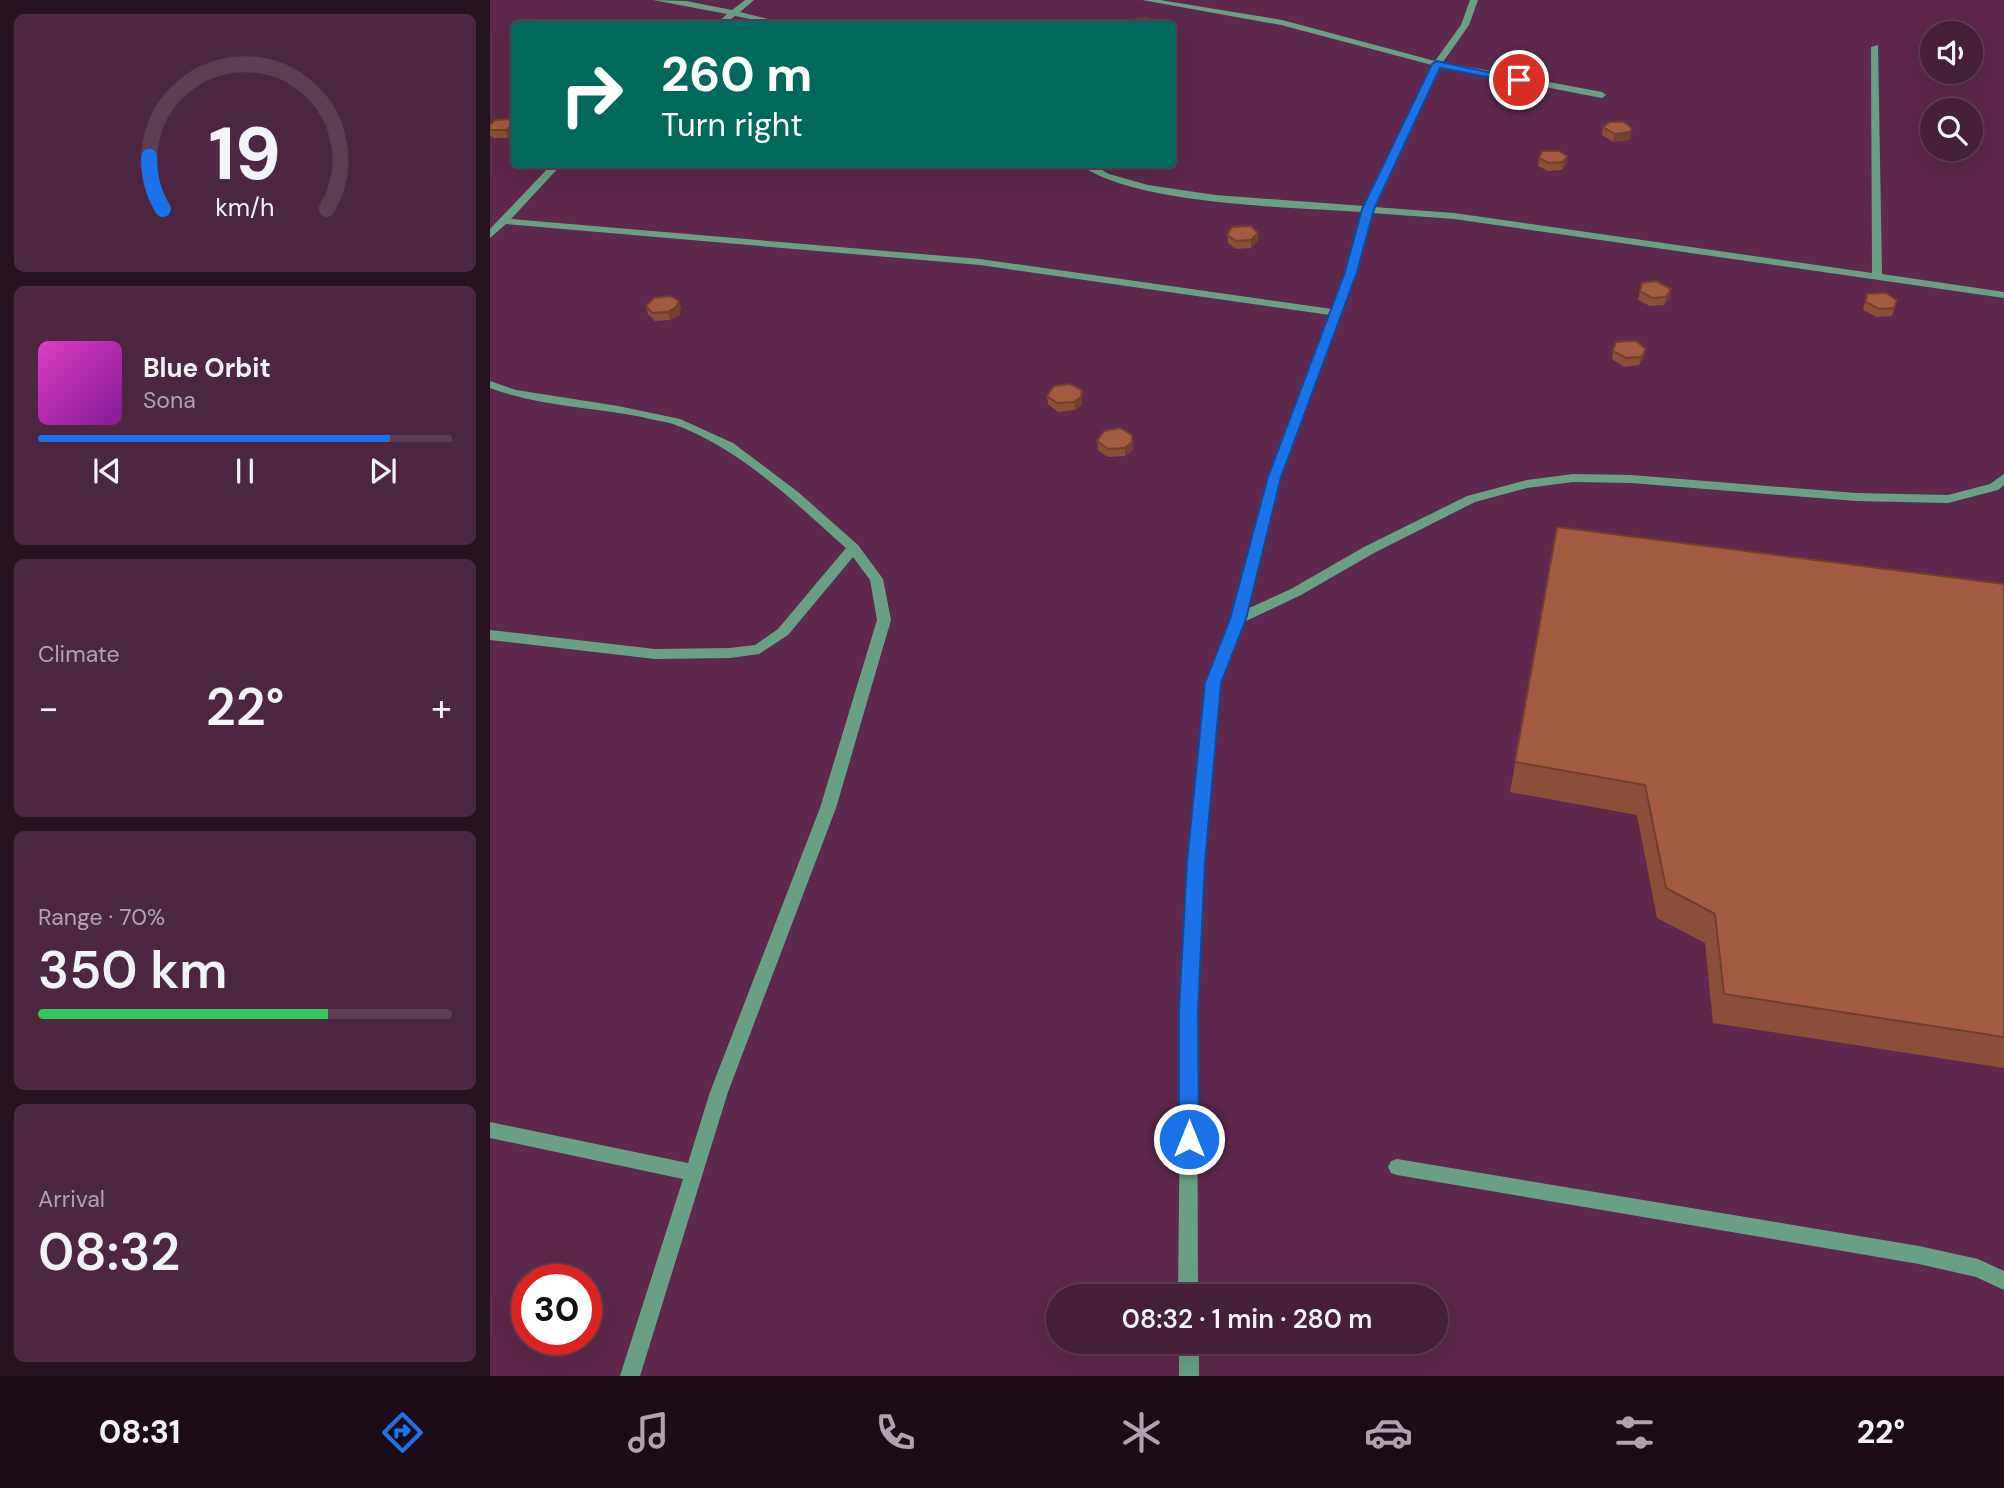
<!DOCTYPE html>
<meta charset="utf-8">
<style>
:root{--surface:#461f39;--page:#4d2741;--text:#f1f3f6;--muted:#b0a2ae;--line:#5e3d53;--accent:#1a73e8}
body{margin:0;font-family:"DM Sans",sans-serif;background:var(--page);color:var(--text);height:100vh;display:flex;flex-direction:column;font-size:26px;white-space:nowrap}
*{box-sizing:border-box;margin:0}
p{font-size:23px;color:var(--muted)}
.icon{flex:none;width:38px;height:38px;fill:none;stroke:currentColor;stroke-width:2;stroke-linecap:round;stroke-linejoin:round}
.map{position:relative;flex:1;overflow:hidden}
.details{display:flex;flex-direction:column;gap:14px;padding:14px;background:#26111f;width:490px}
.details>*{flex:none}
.banner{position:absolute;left:21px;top:21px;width:665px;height:147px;border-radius:7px;box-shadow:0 7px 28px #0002,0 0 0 2px var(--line);background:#00695c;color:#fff;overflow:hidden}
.tools{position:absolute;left:1430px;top:21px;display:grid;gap:14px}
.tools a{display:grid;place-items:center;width:63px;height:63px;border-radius:50%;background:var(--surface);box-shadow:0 7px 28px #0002,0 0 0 2px var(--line);font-size:35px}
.speed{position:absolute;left:21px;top:1264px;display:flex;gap:14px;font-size:35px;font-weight:700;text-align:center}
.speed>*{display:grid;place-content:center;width:91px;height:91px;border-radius:50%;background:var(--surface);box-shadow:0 7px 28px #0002,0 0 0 2px var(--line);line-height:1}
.speed .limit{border:10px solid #d22;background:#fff;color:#111}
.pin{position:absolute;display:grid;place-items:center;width:60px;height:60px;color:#fff;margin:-30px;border:4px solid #fff;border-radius:50%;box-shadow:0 2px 7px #0007}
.me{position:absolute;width:77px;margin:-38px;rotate:0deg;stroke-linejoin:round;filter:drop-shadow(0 0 5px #0008)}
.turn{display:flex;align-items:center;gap:24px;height:147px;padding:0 35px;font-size:32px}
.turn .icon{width:91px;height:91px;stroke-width:2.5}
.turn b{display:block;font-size:49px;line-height:60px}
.big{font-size:52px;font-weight:600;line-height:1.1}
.details .card{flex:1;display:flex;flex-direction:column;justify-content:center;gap:10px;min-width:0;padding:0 24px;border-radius:10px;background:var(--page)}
.details .dial{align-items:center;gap:0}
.dial svg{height:182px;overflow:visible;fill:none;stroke:var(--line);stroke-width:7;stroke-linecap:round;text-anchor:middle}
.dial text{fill:var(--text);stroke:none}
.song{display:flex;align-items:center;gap:21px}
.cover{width:84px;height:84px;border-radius:10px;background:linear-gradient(135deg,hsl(310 70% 55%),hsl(290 70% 35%))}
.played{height:7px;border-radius:4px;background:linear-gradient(90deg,var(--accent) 85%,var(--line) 85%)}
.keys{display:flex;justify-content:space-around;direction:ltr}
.heat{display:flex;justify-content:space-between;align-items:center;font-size:38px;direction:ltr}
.charge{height:10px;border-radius:5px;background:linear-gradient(90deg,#34c759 70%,var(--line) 0)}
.trip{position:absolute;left:556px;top:1284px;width:402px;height:70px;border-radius:35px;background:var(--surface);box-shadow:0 7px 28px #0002,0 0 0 2px var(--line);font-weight:600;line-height:70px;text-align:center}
.tabs{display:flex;height:112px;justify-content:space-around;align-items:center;background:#1c0c17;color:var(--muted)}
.tabs .icon{width:49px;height:49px}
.tabs .current{color:var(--accent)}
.tabs b{font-size:32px;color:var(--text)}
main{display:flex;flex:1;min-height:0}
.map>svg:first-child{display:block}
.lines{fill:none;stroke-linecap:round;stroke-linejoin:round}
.lane{fill:#69a085;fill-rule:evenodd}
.street{fill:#69a085;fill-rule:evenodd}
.wall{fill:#8a4f38}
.shaded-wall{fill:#71402e}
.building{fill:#a15c41;stroke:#71402e;stroke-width:2}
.route{fill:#1a73e8;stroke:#114b97;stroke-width:2}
</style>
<main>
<section class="details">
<div class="card dial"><svg viewBox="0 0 100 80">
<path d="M14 69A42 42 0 1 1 86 69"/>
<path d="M14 69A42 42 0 0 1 8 46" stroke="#1a73e8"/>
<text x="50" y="56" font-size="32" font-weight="700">19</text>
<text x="50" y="72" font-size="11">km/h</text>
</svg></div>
<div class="card">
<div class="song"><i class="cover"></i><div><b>Blue Orbit</b><p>Sona</p></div></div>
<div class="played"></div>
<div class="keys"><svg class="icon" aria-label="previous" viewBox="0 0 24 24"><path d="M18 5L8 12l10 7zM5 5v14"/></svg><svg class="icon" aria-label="pause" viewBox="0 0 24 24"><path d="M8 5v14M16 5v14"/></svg><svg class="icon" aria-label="next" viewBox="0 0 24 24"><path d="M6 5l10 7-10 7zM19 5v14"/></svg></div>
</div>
<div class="card"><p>Climate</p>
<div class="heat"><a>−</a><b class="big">22°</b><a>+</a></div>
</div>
<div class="card"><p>Range · 70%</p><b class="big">350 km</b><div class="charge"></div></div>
<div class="card"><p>Arrival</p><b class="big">08:32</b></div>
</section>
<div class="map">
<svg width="1514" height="1376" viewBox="0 0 1514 1376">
<rect width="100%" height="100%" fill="#5e294c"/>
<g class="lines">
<path class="lane" d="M907 1159 1429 1246 1488 1259 1514 1271V1290L1486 1277 1429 1264 907 1175 901 1173 898 1167 901 1161Z"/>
<g class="street">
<path d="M163 0 196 1 242 10 255 0H264L250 12 298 24H285L245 16 235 24H226L237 14Z"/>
<path d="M652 0H670L792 20 945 61 971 25 980 0H988L979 25 953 62 1112 92 1116 95 1112 98 950 67 884 207 964 213 1382 273 1381 47 1388 45 1392 274 1514 292V298L964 219 882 213 866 272 791 477 757 609 801 589 874 547 977 496 1037 480 1083 474 1141 475 1366 493 1458 495 1500 484 1514 474V485L1508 490 1458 503 1366 501 1141 483 1083 482 1037 488 985 502 884 553 811 595 754 622 730 683 714 862 707 1011 708 1297H688L691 1011 698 862 716 683 741 619 779 477 840 315 490 265 16 224 0 238V229L62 164H72L21 219 490 259 842 309 856 272 872 212C802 207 643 205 589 164H601L619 174 658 185 725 195 874 206 942 65 791 25Z"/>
<path d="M0 381 26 390 128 406 190 419 243 443 308 492 368 545 393 579 401 620 346 808 238 1092 150 1376H130L193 1179 0 1138V1122L198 1163 220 1092 330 808 387 620 380 580 363 557 298 635 269 654 240 658 165 659 0 640V630L165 649 240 648 265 645 288 629 356 548C304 502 250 448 183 424 173 421 162 420 152 417 102 407 48 406 0 388Z"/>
<rect x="689" y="1342" width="20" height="34"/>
</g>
</g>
<g class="wall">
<path d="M22 119 18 138H4L0 136V125Z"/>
<path d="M1113 127 1142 128 1139 140 1123 142 1112 135Z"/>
<path d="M1077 156 1076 164 1072 170 1058 171 1048 166 1049 158Z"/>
<path d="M737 235 768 241 761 248 746 249 738 243Z"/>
<path d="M1152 283 1181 289 1179 298 1174 305 1160 306 1148 300Z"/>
<path d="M1377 294 1407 300 1402 316 1387 317 1373 310Z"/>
<path d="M189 301 191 309 189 315 180 320 165 321 158 314 156 306Z"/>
<path d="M1123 351 1154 357 1149 365 1134 367 1122 359Z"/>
<path d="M557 396 592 398V405L585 410 568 412 558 404Z"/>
<path d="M607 441 643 450 635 456 618 457 608 450Z"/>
<path d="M1067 527 1514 584V1068L1223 1023 1215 943 1167 918 1147 815 1020 792Z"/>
</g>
<g class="shaded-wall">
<path d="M24 125V134L18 138 15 130Z"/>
<path d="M1142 128 1139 140 1123 142 1125 134Z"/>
<path d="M1077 156 1076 164 1072 170 1073 162Z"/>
<path d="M768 233V241L761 248V240Z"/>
<path d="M1181 289 1179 298 1174 305 1176 297Z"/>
<path d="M189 301 191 309 189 315 180 320 178 312Z"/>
<path d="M1156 349 1154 357 1149 365 1151 357Z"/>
<path d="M592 390V405L585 410 584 402Z"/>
<path d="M642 435 643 450 635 456V448Z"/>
</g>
<g class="building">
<path d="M656 18 665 21 664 24H640L642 20Z"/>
<path d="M22 119 24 125 15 130H0V125L5 120Z"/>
<path d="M1120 122H1133L1142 128 1140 132 1125 134 1113 127Z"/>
<path d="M1052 151H1069L1077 156 1073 162 1059 163 1049 158Z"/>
<path d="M761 226 768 233 761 240 746 241 737 235 742 227Z"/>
<path d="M1166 281 1181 289 1176 297 1162 298 1150 291 1152 283Z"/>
<path d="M1396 293 1407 300 1404 308 1389 309 1376 302 1377 294Z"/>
<path d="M180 296 189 301 186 307 178 312 162 313 156 306 164 298Z"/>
<path d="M1146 341 1156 349 1151 357 1136 358 1123 351 1126 342Z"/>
<path d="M580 384 592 390 591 397 584 402 567 403 557 396 564 386Z"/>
<path d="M630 428 642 435V442L635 448 618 449 607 441 614 431Z"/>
<path d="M1067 527 1514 584V1037L1234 994 1225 914 1176 888 1155 785 1025 762Z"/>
</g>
<path class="route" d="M947 61 1034 80 1029 83 950 68 884 209 867 272 791 477 756 619 731 683 715 862 708 1011 709 1139 706 1145 699 1148 692 1145 689 1139V1011L697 862 715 683 740 619 778 477 855 272 872 209 942 64Z"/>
</svg>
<div class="tools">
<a><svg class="icon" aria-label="sound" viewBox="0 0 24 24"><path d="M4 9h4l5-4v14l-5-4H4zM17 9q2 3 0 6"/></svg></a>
<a><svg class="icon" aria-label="search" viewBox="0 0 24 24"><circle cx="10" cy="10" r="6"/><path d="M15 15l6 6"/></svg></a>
</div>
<div class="speed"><div class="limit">30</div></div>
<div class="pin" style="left:1029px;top:80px;background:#d93025"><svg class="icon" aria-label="arrive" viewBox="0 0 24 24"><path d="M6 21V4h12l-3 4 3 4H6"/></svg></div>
<svg class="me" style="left:699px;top:1139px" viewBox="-20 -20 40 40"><circle r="17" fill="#1a73e8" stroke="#fff" stroke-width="3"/><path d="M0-11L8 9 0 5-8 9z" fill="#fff"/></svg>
<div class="trip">08:32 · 1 min · 280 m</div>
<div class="banner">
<div class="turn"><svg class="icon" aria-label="right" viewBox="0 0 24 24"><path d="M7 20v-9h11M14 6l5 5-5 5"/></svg><div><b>260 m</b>Turn right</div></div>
</div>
</div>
</main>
<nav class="tabs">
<b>08:31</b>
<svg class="icon current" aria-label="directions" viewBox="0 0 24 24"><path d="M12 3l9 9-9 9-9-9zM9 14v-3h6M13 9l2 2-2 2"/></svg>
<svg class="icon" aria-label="music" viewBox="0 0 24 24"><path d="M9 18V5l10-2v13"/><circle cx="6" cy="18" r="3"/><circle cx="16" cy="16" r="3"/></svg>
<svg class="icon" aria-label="phone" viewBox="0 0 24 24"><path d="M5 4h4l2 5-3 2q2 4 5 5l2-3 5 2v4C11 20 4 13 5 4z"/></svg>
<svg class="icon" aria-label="climate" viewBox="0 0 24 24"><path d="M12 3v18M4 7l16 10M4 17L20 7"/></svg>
<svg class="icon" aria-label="car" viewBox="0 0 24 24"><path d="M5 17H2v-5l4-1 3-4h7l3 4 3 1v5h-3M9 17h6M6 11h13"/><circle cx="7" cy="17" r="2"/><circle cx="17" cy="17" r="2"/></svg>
<svg class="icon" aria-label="filters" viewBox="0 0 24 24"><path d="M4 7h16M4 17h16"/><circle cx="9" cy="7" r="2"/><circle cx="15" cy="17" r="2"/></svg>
<b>22°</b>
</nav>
